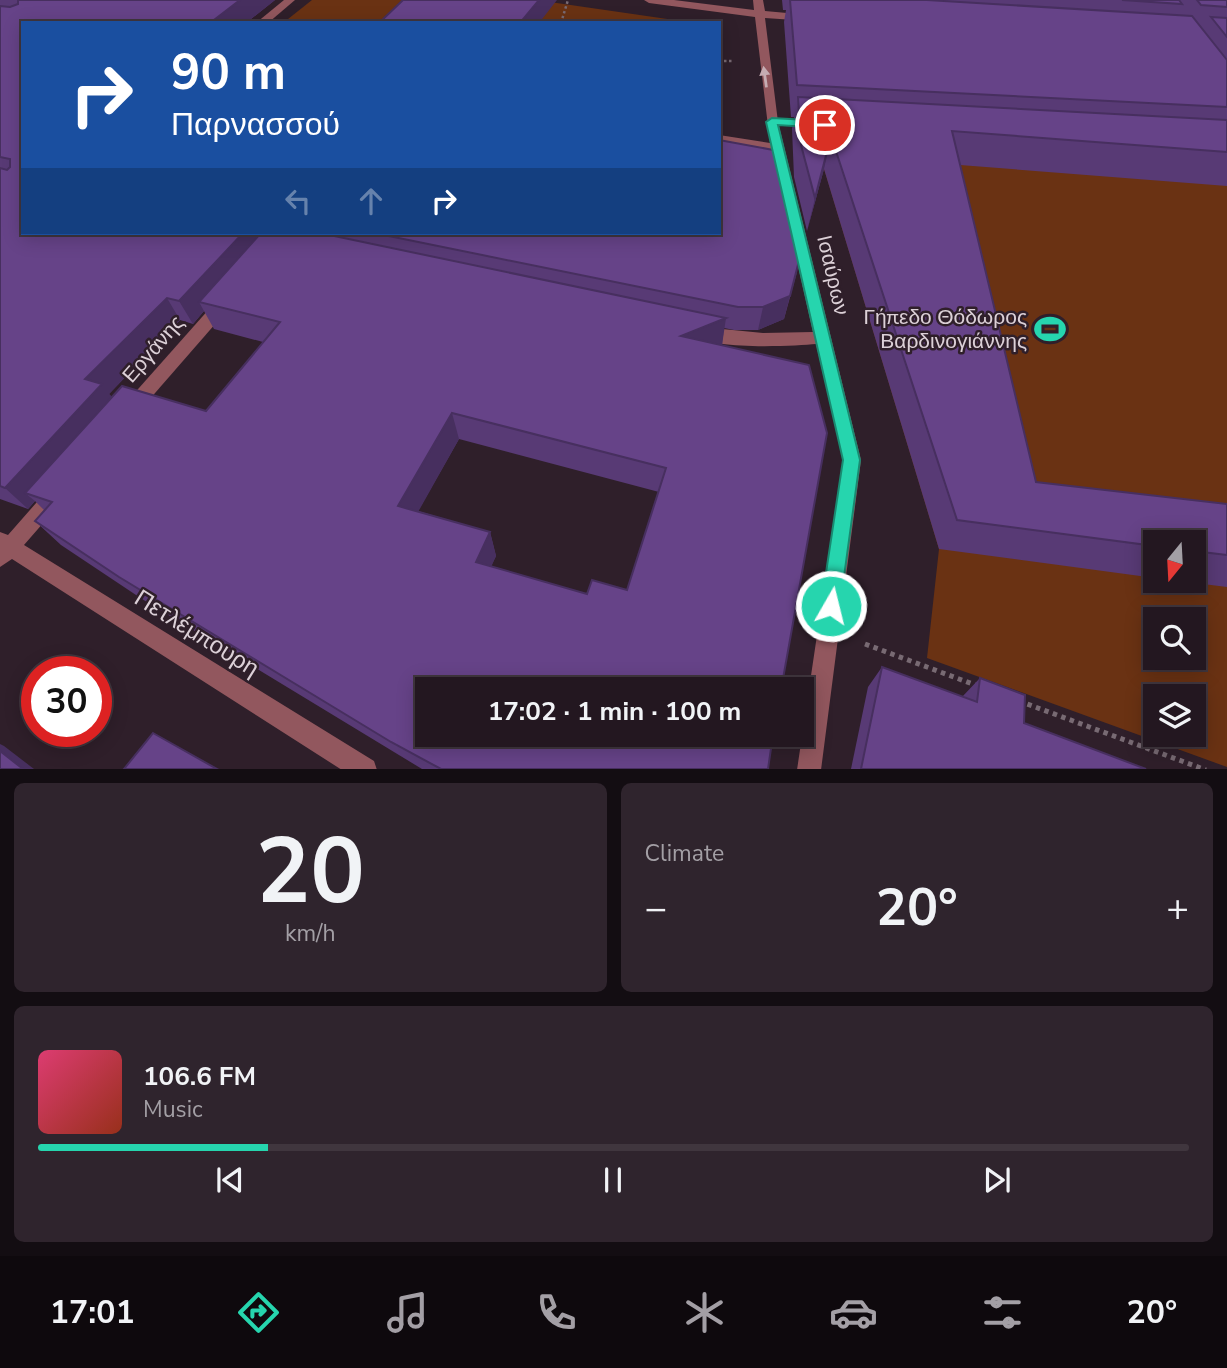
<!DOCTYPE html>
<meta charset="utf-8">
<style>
:root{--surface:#231720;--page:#2f242d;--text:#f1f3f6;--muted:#a39fa5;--line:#40363e;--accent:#26d5ae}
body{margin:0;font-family:"Nunito Sans",sans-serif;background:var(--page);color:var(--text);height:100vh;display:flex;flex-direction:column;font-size:26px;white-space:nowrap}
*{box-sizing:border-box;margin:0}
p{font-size:23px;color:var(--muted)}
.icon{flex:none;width:38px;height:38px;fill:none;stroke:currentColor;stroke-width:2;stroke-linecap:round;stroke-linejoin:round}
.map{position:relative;height:769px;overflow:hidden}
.panel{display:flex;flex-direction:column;gap:14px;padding:14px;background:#130d12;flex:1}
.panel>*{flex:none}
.hud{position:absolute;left:21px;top:21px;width:700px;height:214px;border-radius:0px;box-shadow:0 4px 18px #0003,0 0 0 2px var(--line);background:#1a4fa0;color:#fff;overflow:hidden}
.needle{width:46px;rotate:198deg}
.fabs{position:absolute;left:1143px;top:530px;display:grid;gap:14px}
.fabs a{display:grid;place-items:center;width:63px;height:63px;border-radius:0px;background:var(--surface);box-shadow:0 4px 18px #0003,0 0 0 2px var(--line);font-size:35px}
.speed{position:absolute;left:21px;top:656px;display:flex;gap:14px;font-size:35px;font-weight:700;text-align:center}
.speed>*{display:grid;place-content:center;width:91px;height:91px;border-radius:50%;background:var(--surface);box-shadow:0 4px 18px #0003,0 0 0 2px var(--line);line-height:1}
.speed .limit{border:10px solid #d22;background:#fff;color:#111}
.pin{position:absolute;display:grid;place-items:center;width:60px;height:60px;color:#fff;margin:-30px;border:4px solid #fff;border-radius:50%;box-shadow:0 2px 7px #0007}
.me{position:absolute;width:77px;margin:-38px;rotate:8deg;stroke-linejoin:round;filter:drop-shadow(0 0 5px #0008)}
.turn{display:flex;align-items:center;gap:24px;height:147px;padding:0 35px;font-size:32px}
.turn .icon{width:91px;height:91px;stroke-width:2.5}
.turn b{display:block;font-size:49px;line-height:60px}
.lanes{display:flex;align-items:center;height:66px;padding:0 35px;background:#0003;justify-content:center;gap:35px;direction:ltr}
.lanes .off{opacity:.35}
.big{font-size:52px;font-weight:700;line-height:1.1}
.panel .card{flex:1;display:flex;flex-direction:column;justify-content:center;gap:10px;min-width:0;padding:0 24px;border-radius:10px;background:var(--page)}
.panel .dial{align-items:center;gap:0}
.dial b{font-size:91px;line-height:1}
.song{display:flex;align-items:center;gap:21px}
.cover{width:84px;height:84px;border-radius:10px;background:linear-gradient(135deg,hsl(340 70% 55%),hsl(10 70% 35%))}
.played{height:7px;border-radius:4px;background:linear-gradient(90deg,var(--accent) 20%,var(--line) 20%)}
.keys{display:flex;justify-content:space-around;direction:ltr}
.heat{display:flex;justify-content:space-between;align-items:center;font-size:38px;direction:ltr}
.panel .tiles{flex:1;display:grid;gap:14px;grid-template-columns:1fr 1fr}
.card:last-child{grid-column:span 2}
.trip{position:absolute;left:415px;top:677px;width:399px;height:70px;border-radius:0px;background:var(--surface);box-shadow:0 4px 18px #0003,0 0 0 2px var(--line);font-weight:700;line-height:70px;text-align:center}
.tabs{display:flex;height:112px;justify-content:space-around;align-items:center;background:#0e090d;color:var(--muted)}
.tabs .icon{width:49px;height:49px}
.tabs .current{color:var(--accent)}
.tabs b{font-size:32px;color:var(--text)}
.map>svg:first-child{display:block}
.green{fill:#6a3213;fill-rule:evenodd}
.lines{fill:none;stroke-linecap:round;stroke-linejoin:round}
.path-far1{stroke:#786a73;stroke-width:2.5;stroke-dasharray:2.5 2.5;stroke-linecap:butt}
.path{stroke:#786a73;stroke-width:5;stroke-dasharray:4.5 4.5;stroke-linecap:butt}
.minor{fill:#92575e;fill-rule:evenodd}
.wall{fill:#583a75;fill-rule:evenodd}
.shaded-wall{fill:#472f5f}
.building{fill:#664388;stroke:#472f5f;stroke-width:2;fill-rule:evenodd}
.oneway{fill:#c6acb3}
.route{fill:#26d5ae;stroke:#198a71;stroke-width:2}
.labels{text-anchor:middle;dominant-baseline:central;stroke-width:5;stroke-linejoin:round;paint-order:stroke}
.street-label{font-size:21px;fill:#dcd0d7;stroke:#2f1f2a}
.poi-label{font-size:21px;fill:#dcd0d7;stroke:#2f1f2a;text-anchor:end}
.near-street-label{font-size:24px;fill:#dcd0d7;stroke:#2f1f2a}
</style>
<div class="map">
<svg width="1227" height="770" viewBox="0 0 1227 770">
<rect width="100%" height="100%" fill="#2f1f2a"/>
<g class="green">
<path d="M312 0H536L695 23H283Z"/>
<path d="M812 129 1227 156V767L927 658 939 549ZM1155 542H1194V581H1155ZM1155 620H1194V658H1155ZM1155 696H1194V735H1155Z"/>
</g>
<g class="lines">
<g class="path-far1">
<path d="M561 23 568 0"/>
<path d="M719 61H732"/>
</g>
<g class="path">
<path d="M865 644 978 686"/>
<path d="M1019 701 1206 770"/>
</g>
<g class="minor">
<path d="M284 0H295L268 23H256Z"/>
<path d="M644 0H674L754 10 753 0H763L765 11 809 15 814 18 809 21 765 18 778 122 861 460 821 770H797L843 460 816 344C794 346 706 351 694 333L702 327 763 333 813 332 772 151 719 143V135L770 143 755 17 649 3Z"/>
<path d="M224 297 230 299 232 303 230 307 135 416H123L120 411 123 406 218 299Z"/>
<path d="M58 484 65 486 68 492 65 498 24 545 374 761 377 770H342L12 559 0 567V532L8 535 51 486Z"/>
</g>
</g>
<g class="wall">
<path d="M0 0H275L246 23H23V233H257L258 236 261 233H719L797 272 784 319 758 330H734L724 328 722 345 769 761 768 769H422L142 599 61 545 35 521 44 510 35 501 28 509 0 499ZM204 311 214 329 263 342 206 411 112 397 109 394 180 320 193 324ZM459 439 659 492 627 590 587 594 491 566 496 556 490 532 418 511Z"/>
<path d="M782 0H1227V186L960 165 1036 482 1227 504V587L1179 581H1194V542H1155V578L939 549 824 169 807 231 794 177 792 129 794 117H791L784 22 786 10H783Z"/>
<path d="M882 667 962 697 980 678 1024 723 1146 769H851L868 687Z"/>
</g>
<g class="shaded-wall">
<path d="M240 0H275L246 23H210Z"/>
<path d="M539 0H557L539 23H520Z"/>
<path d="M831 136 824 169 807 231 815 198Z"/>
<path d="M243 233H257L262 246 199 302 204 311 193 324 179 301Z"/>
<path d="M802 249 784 319 758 330 763 307Z"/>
<path d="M167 298 180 320 109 394 119 406 25 493 35 501 28 509 5 488 85 379Z"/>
<path d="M726 318 722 345 681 336Z"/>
<path d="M452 413 459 439 408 530 398 506Z"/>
<path d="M490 532 496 556 483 585 476 562Z"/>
<path d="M0 744 4 746 34 769H23L0 751Z"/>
</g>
<g class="building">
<path d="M17 0H240L210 23H23V233H243L179 301 167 298 85 379 102 384 5 488 0 486V168L7 170 10 167V159L0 157V6L10 7 18 4V0Z"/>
<path d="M403 0H539L520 23H379Z"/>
<path d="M790 0H927L1192 16 1227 60V107L797 85Z"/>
<path d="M1122 0H1179L1182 4Z"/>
<path d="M1197 0H1227V7L1201 5Z"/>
<path d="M1211 17 1227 18V37Z"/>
<path d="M798 97 1227 120V152L952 131 1036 482 1227 504V555L1194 551V542H1155V546L957 520 831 136 815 198 801 145Z"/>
<path d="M719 140 779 151 802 249 790 296 763 307H738L374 233H719Z"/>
<path d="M261 233H320L726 318 681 336 809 365 827 433 781 690H427V735H773L768 769H441L391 742 119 577 35 521 52 502 25 493 122 386 206 411 280 322 199 302ZM452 413 666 468 627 590 592 580 587 594 476 562 490 532 398 506Z"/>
<path d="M882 667 977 702 980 678 1025 695 1024 723 1146 769H861Z"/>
<path d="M153 733 217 769H124Z"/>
<path d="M0 751 23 769H0Z"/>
</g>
<defs><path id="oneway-solid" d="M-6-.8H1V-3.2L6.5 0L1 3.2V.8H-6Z" transform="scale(1.75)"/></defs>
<use class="oneway" href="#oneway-solid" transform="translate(765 77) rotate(-98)"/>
<path class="route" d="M772 118 825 121 831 125 825 128 778 125 860 460 840 606 837 612 831 615 824 612 821 606 843 460 766 122Z"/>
<defs>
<symbol id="stadium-bare" viewBox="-9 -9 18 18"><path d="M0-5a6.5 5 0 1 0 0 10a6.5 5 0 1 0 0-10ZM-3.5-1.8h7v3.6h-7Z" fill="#26d5ae" stroke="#2f1f2a" stroke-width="2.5" paint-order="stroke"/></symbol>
</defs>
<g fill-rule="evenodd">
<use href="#stadium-bare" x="1028" y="307" width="44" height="44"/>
</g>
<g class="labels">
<g class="street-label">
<text transform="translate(833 275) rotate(77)">Ισαύρων</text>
<text transform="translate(153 349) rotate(-49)">Εργάνης</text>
</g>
<g class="poi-label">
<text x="1027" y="317">Γήπεδο Θόδωρος<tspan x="1027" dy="24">Βαρδινογιάννης</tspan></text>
</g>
<g class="near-street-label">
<text transform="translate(197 633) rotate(32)">Πετλέμπουρη</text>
</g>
</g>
</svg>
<div class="fabs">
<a><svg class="needle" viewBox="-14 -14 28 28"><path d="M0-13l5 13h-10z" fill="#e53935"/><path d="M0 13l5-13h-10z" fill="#a39fa5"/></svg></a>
<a><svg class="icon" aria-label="search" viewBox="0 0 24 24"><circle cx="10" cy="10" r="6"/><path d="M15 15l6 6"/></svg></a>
<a><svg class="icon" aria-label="layers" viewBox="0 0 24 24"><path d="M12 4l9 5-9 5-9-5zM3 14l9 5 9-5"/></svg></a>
</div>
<div class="speed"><div class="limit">30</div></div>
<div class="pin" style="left:825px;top:125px;background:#d93025"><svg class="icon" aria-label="arrive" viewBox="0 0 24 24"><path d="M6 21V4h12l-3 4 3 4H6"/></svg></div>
<svg class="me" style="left:831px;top:606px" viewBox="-20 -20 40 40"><circle r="17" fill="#26d5ae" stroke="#fff" stroke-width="3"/><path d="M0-11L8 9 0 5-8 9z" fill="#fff"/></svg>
<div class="trip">17:02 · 1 min · 100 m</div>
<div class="hud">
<div class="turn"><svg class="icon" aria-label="right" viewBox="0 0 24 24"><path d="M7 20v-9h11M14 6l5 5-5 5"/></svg><div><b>90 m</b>Παρνασσού</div></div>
<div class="lanes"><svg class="icon off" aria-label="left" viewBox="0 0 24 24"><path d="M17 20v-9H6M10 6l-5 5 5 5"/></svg><svg class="icon off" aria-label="ahead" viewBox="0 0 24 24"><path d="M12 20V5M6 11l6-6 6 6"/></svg><svg class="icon" aria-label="right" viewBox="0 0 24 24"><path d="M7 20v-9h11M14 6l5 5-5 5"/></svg></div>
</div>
</div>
<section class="panel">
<div class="tiles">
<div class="card dial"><b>20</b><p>km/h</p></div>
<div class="card"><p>Climate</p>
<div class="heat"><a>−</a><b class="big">20°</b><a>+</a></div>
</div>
<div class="card">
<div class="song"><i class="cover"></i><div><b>106.6 FM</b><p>Music</p></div></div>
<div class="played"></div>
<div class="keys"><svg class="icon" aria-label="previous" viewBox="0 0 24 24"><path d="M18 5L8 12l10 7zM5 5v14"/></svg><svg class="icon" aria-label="pause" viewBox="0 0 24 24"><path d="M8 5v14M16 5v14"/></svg><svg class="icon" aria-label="next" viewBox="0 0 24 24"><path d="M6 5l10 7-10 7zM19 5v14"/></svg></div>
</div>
</div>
</section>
<nav class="tabs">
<b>17:01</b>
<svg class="icon current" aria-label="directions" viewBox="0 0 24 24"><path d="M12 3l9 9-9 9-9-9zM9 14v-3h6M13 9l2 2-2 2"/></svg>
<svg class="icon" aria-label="music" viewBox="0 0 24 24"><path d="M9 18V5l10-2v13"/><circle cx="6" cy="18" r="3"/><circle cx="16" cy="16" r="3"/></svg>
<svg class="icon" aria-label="phone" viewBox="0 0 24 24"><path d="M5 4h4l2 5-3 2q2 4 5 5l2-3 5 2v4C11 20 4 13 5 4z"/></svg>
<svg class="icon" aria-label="climate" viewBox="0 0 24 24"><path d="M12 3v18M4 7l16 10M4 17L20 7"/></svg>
<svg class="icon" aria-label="car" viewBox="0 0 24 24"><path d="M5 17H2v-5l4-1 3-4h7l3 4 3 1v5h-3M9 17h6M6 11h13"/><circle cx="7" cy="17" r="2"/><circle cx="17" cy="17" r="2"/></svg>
<svg class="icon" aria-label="filters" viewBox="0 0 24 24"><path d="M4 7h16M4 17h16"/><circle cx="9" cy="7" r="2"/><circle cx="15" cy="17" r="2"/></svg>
<b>20°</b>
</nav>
